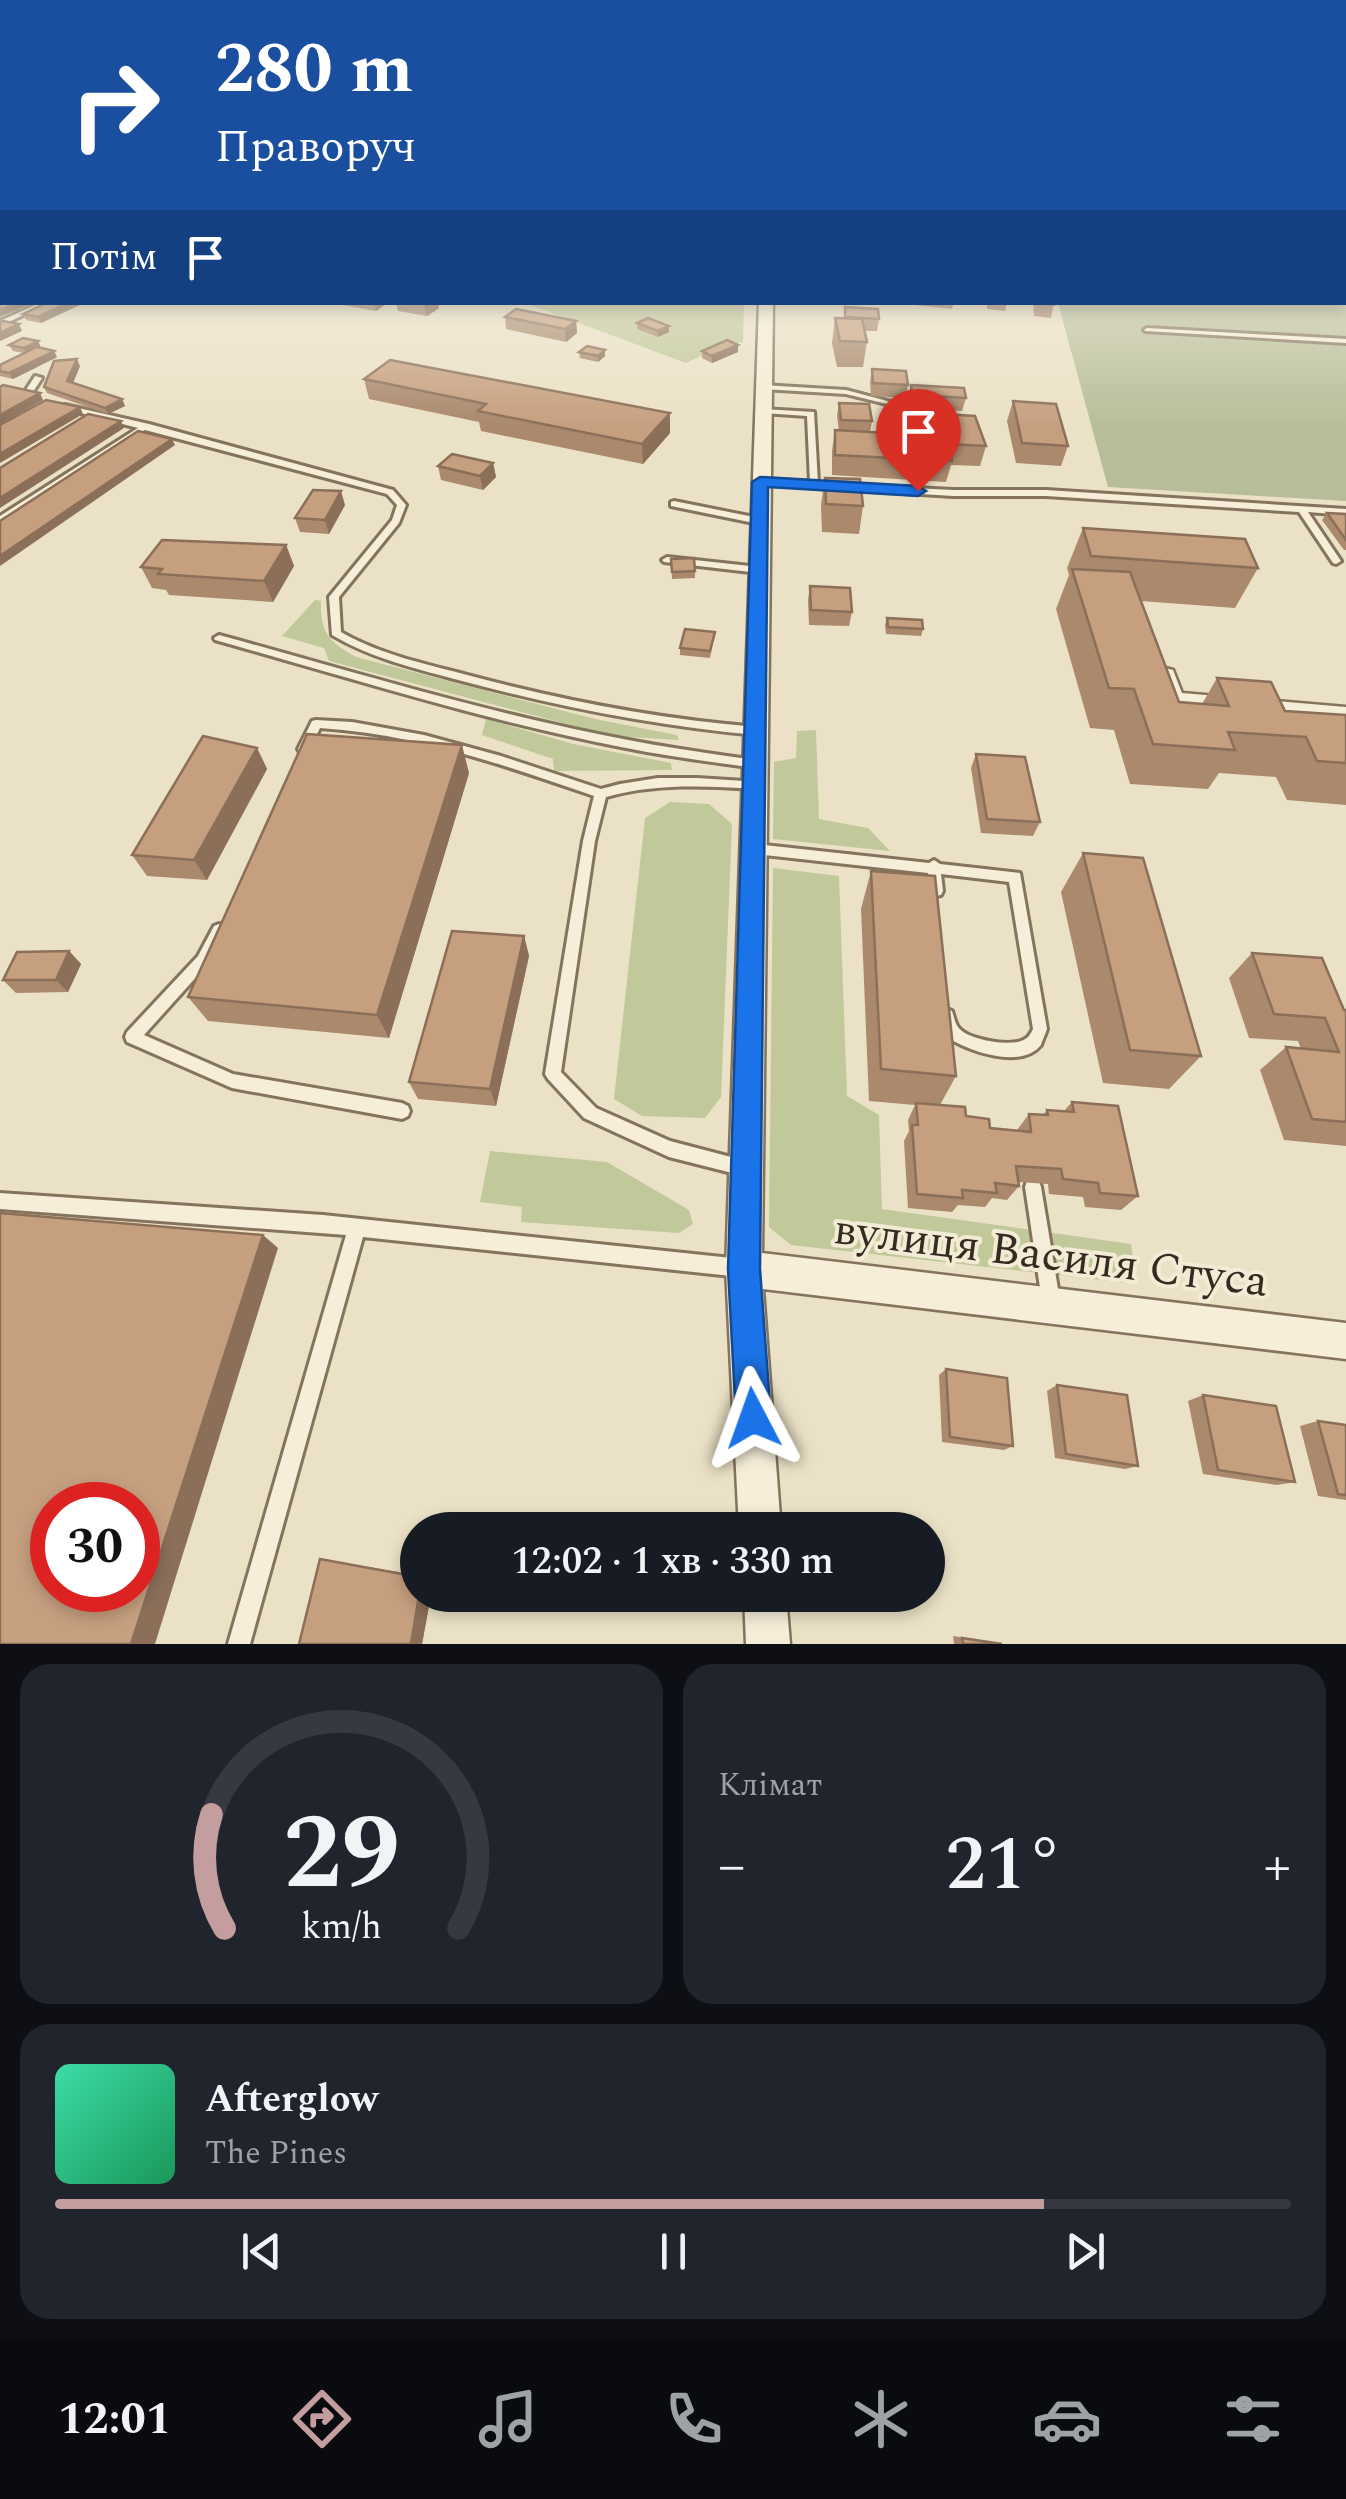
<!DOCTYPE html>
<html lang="uk">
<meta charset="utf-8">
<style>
:root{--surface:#171b24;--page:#20242c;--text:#f1f3f6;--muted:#9ea1a6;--line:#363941;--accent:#c49d9e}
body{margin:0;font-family:Spectral,serif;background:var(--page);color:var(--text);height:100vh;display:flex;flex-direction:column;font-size:38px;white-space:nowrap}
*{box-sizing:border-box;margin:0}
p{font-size:32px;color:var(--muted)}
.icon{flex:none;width:55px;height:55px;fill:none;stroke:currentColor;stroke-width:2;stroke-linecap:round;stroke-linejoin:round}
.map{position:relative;height:1644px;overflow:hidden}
.panel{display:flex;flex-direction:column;gap:20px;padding:20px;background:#0d0f14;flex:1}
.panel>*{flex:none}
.hud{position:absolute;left:0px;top:0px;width:1348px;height:305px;box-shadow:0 5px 15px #0003;background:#1a4fa0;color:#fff;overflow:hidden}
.speed{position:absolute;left:30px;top:1482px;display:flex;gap:20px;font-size:50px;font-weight:700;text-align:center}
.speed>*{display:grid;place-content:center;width:130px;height:130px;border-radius:50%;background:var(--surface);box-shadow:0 5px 15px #0003;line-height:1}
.speed .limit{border:15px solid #d22;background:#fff;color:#111}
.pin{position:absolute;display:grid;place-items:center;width:85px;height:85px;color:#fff;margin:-102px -42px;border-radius:50% 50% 50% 0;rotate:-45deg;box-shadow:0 0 10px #0007}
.pin .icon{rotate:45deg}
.me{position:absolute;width:110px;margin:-55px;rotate:356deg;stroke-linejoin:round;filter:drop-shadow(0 0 8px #0008)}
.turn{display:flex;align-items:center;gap:35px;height:210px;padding:0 50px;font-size:45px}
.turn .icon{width:130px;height:130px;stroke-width:2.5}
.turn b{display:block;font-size:70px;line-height:85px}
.then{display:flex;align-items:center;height:95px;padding:0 50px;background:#0003;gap:20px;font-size:38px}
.big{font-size:75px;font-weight:600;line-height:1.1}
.panel .card{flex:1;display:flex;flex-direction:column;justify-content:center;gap:15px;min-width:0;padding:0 35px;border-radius:30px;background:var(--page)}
.panel .dial{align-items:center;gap:0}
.dial svg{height:260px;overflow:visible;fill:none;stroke:var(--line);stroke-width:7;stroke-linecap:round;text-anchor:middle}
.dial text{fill:var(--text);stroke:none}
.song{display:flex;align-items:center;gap:30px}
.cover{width:120px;height:120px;border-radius:15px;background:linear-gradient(135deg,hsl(160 70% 55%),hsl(150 70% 35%))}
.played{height:10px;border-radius:5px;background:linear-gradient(90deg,var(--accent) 80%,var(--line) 80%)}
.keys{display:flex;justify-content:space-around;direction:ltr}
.heat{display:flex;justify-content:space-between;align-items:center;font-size:55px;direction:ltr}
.panel .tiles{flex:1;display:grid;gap:20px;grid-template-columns:1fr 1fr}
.card:last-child{grid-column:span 2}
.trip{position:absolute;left:400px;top:1512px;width:545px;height:100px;border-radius:50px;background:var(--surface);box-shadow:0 5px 15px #0003;font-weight:600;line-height:100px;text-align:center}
.tabs{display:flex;height:160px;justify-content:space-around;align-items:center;background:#090b0e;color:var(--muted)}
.tabs .icon{width:70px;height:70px}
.tabs .selected{color:var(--accent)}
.tabs b{font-size:45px;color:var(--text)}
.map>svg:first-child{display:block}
.green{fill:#c1c89a}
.cemetery{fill:#b8bd99}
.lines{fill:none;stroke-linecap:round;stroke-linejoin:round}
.lane-casing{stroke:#84735d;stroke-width:6}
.street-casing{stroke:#84735d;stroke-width:5}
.secondary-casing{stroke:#665540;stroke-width:5}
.lane{fill:#f6eed8;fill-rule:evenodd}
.street{fill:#f6eed8;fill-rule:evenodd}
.secondary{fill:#f6eed8;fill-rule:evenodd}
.wall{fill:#aa896d}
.shaded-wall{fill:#8b6f59}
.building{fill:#c69f7f;stroke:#8b6f59;stroke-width:2.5;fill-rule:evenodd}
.route{fill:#1a73e8;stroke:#114b97;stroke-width:2.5}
.labels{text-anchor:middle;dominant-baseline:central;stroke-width:8;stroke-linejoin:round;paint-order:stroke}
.near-street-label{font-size:45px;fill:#362b20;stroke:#f3ebd5}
</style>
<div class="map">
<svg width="1346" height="1644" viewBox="0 0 1346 1644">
<rect width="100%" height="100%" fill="#ebe1c6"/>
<g class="green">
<path d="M525 303H744L743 342 724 345 686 363Z"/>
<path d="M315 600 321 601C320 633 329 642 356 657L595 719 677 735 679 740 612 736 329 661 324 648 282 636Z"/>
<path d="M486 719 573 744 671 763 672 770 554 771 553 759 482 735Z"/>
<path d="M816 730 819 819 868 828 890 851 773 839 774 762 796 758 797 731Z"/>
<path d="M670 802 709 804 732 824 721 1097 705 1118 642 1116 614 1099 645 818Z"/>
<path d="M773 868 839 876 847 1096 879 1115 882 1209 1131 1244 1137 1284 791 1245 769 1227Z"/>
<path d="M490 1151 607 1162 689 1210 693 1224 679 1233 521 1222 522 1207 480 1202Z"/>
</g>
<path class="cemetery" d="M1346 267V501L1108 487 1058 303 1345 302Z"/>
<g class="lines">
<defs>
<g id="lane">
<rect x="1345" y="290" width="1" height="4"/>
<path d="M42 302H51L0 326V321Z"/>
<path d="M1147 328 1346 339V343L1145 331 1144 330Z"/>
<path d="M35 376 42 378 31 395H25L24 393Z"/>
<path d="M760 385 846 390 891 402 887 404 846 394 763 389H760Z"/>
<path d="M65 405 149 424 393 490 406 505 399 523 339 597 341 632C381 655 426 664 471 676 565 701 660 719 757 727L763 731 757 735C657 726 560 707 462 681 417 669 373 659 332 635L329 597 392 520 397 505 387 494 145 430 0 523V516L138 428 65 409Z"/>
<path d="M760 409 814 412 818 483 953 490H1046L1346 509V515L1308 512 1341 561 1336 564 1333 563 1299 512 1046 496H953L757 484 756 482 760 479 810 482 807 416 763 413H760Z"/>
<path d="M674 501 759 518 764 521 759 524 671 506V502Z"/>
<path d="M667 557 759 567 764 570 759 573 664 562 662 560Z"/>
<path d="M219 635C330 665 440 699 552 724 620 740 687 751 756 760L762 764 756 768C711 762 665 756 621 747 483 720 350 678 215 640L214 638Z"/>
<path d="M316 720 352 722 424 735 501 756 601 789 620 784 658 778H697L760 782 762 785 756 789C706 786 656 783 606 797L595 841 561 1072 596 1108 670 1141 750 1162 752 1168 750 1174 744 1176 669 1157 584 1118 548 1079 545 1074 583 841 594 796C504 765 416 734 320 728L308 752H300L298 749 312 721Z"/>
<path d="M755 844 929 863 934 860 940 864 1020 873 1047 1029C1047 1030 1041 1044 1041 1045 1021 1070 968 1051 947 1037L940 1016 942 1011 947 1009 952 1011C954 1017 955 1023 958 1027 967 1040 1008 1046 1021 1041 1029 1038 1029 1036 1033 1029L1009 882 941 874 943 891 941 895 936 896 931 895 928 873 755 854 750 853 749 849 750 845Z"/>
<path d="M219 924 224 926 226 930 208 964 144 1035 233 1074 402 1103 408 1106 410 1111 408 1116 402 1119 232 1088 127 1042 125 1037 127 1032 198 956 214 926Z"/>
<path d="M1033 1179 1039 1181 1041 1187 1060 1301 1057 1307 1051 1310 1045 1307 1042 1301 1025 1187 1027 1181Z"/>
<path d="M0 1193 323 1215 741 1259 747 1262 750 1268 747 1274 741 1277 363 1237 250 1644H228L346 1235 0 1209Z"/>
</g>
<g id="street">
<rect x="1345" y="235" width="1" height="8"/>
<path d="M759 302H773L762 1253 1346 1323V1359L763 1289 781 1530H739L726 1269Z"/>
<path d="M1165 668 1173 670 1182 693 1346 707V723L1165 705 1154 675Z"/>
<path d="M744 1595H786L790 1644H746Z"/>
</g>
<rect id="secondary" x="1345" y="253" width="1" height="10"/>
</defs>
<use href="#lane" class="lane-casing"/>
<use href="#street" class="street-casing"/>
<use href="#secondary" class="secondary-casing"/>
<use href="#lane" class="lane"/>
<use href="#street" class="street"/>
<use href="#secondary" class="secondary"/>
</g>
<g class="wall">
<rect x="1345" y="196" width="1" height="41"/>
<path d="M48 302H86L41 323 26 320 23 314Z"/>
<path d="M327 302H389L376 311Z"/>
<path d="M396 302H438L439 308 427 316 398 311Z"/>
<path d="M887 302H954L952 309Z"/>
<path d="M987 302H1007L1005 311 987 309Z"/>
<path d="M1033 302H1054L1051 318 1034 316Z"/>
<path d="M845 307 879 319 877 331H865L867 342 863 367H837L832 343 835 318H844Z"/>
<path d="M505 317 576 321 577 333 566 342 506 329Z"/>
<path d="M637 323 669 326V332L658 337 637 329Z"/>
<path d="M38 341 41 348 57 357 13 379 0 376V365L23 353 13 351 9 345Z"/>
<path d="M702 351 738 352 712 363 702 358Z"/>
<path d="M579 352 605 356 598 362 580 358Z"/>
<path d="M80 366 73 383 122 399 125 406 108 414 47 393 44 387Z"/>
<path d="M872 369 908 385 905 398 871 396 870 382Z"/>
<path d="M364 379 670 433 643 464 481 431 479 422 369 399Z"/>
<path d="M911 385 966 398 962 411 941 410 943 414 986 446 980 466 951 465 946 482 832 475V451L835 430 839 431 837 416 839 403 872 421 870 432 913 434 911 423 914 408H909V398Z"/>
<path d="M1013 401 1068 446 1061 466 1016 463 1007 421Z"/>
<path d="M493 463 496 477 483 490 441 480 438 466Z"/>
<path d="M825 478 863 506 859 534 822 532 821 505Z"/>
<path d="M345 505 329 534 300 532 295 518Z"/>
<path d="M1327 513 1346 514V550H1344L1322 520Z"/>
<path d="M1083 528 1258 568 1235 608 1141 601 1179 702 1202 704 1217 678 1285 711 1346 715V805L1287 800 1276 777 1219 773 1208 789 1130 784 1114 730 1090 728 1056 609 1069 575 1067 568Z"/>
<path d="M286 545 294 566 273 602 169 595 166 590 152 588 141 567Z"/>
<path d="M671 559 695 571V578L672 579Z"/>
<path d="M810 586 852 612 849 626 809 625 808 600Z"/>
<path d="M887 618 923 629 921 636 886 634 885 625Z"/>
<path d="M715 632 710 658 680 655V648Z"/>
<path d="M257 748 267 769 207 880 147 876 132 855Z"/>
<path d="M976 754 1040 822 1033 836 981 833 971 768Z"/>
<path d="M469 773 389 1038 208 1021 188 997Z"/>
<path d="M1083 853 1201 1056 1169 1089 1103 1083 1061 892Z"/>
<path d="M871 871 956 1076 940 1105 990 1128 1017 1130 1029 1114 1043 1115 1047 1110 1064 1111 1072 1102 1138 1196 1121 1210 1085 1207 1083 1197 1049 1194 1048 1184 1018 1182 1019 1186 1007 1200 992 1198 985 1207 958 1205 952 1212 908 1208 904 1141 909 1131 908 1120 915 1105 869 1101 861 909Z"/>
<path d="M524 936 529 956 496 1106 418 1099 409 1082Z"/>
<path d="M69 951 81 964 68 992 16 993 3 980Z"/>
<path d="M1252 953 1346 1010V1146L1284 1140 1260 1070 1286 1047 1301 1049 1298 1041 1249 1038 1229 978Z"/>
<path d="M946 1369 1013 1446 1004 1450 942 1442 939 1375Z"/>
<path d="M1057 1385 1138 1466 1125 1469 1055 1458 1047 1391Z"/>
<path d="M1203 1395 1295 1482 1277 1485 1203 1474 1188 1401Z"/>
<path d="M1318 1421 1346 1425V1500L1318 1496 1300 1426Z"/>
<path d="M320 1559 418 1575V1595H431L422 1644H299Z"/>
<path d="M953 1636 1002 1644H954Z"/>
</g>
<g class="shaded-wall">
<path d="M17 302H35L0 317V310Z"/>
<path d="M70 302H86L41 323 38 317Z"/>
<path d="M374 302H389L376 311Z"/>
<path d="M426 302H438L439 308 427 316 424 304Z"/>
<path d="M576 321 577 333 566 342 565 329Z"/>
<path d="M19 324 22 331 0 341V333Z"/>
<path d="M669 326V332L658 337V331Z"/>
<path d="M38 341 41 348 28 355 24 348Z"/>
<path d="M738 345V352L712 363V356Z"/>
<path d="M605 350V356L598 362V356Z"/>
<path d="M54 351 57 357 13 379 9 373Z"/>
<path d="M77 359 80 366 71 388 67 381Z"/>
<path d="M40 393 43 400 0 424V415Z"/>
<path d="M122 399 125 406 108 414 105 408Z"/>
<path d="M80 407 83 414 0 463V454Z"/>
<path d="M670 413V433L643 464 642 444Z"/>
<path d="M121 421 124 428 0 508V498Z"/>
<path d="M172 439 175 445 0 566V556Z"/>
<path d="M493 463 496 477 483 490 480 476Z"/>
<path d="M341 491 345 505 329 534 325 520Z"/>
<path d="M286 545 294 566 273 602 264 581Z"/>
<path d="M462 745 469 773 389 1038 377 1015Z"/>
<path d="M257 748 267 769 207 880 194 860Z"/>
<path d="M524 936 529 956 496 1106 490 1089Z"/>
<path d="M69 951 81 964 68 992 56 980Z"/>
<path d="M263 1235 278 1248 155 1644H131Z"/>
<path d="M419 1595H431L422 1644H411Z"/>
</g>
<g class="building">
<path d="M2 213V230L0 232V214Z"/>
<path d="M2 292V302H17L0 310V293Z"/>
<path d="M48 302H70L38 317 23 314Z"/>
<path d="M1038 302H1054V305L1038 304Z"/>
<path d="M845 307 878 309 879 319 845 317Z"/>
<path d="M516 309 576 321 565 329 505 317Z"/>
<path d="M648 318 669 326 658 331 637 323Z"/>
<path d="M835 318 862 319 867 342 840 341Z"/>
<path d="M3 321 19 324 0 333V322Z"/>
<path d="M23 338 38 341 24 348 9 345Z"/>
<path d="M727 340 738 345 712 356 702 351Z"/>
<path d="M587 346 605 350 598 356 579 352Z"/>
<path d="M37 347 54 351 9 373 0 371V365Z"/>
<path d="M77 359 67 381 122 399 105 408 44 387 54 361Z"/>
<path d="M390 360 670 413 642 444 478 411 486 404 364 379Z"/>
<path d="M872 369 906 371 908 385 873 383Z"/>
<path d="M3 385 40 393 0 415V387Z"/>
<path d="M911 385 964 388 966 398 912 395Z"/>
<path d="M46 400 80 407 0 454V425Z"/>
<path d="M1013 401 1056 404 1068 446 1022 443Z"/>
<path d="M839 403 869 404 872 421 841 420Z"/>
<path d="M915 403 939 405 943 414 975 416 986 446 950 444 952 461 835 455V430L922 435Z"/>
<path d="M88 414 121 421 0 498V468Z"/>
<path d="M138 431 172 439 0 556V521Z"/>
<path d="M452 454 493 463 480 476 438 466Z"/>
<path d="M825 478 860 479 863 506 826 504Z"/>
<path d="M313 490 341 491 325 520 295 518Z"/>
<path d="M1327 513 1346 514V540Z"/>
<path d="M1083 528 1245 539 1258 568 1091 556Z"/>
<path d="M162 540 286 545 264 581 158 574 162 569 141 567Z"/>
<path d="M694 558 695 571 672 572 671 559Z"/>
<path d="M1072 569 1130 572 1179 702 1229 706 1217 678 1271 682 1285 711 1346 715V763L1317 761 1306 737 1228 732 1235 750 1153 744 1134 689 1109 688Z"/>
<path d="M810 586 850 588 852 612 811 610Z"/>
<path d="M887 618 922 620 923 629 888 627Z"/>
<path d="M685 629 715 632 710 651 680 648Z"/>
<path d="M307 734 462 745 377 1015 188 997Z"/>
<path d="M203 736 257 748 194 860 132 855Z"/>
<path d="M976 754 1025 757 1040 822 987 819Z"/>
<path d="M1083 853 1143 858 1201 1056 1130 1050Z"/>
<path d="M871 871 935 876 956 1076 881 1069Z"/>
<path d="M452 931 524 936 490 1089 409 1082Z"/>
<path d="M69 951 56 980H3L17 952Z"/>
<path d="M1252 953 1322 958 1344 1010H1346V1122L1312 1119 1286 1047 1339 1052 1325 1018 1274 1014Z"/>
<path d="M1072 1102 1118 1106 1138 1196 1100 1193 1098 1183 1063 1179 1061 1169 1016 1166 1019 1186 995 1183 997 1193 962 1190 963 1198 917 1194 912 1125H918L916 1103 965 1107 966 1116 989 1119 990 1128 1031 1132 1029 1114 1048 1115 1047 1110 1074 1112Z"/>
<path d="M0 1213 263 1235 131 1644H0ZM52 1505H138V1590H52Z"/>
<path d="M946 1369 1007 1378 1013 1446 950 1437Z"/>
<path d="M1057 1385 1127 1395 1138 1466 1066 1454Z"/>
<path d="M1203 1395 1276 1406 1295 1482 1218 1470Z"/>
<path d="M1318 1421 1346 1425V1495L1338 1494Z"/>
<path d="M320 1559 418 1577V1595H419L411 1644H299Z"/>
<path d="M962 1638 1002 1644H963Z"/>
</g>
<linearGradient id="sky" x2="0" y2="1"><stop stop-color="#8eb8d5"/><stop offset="0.46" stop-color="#f6f2e5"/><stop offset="1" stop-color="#f6f2e5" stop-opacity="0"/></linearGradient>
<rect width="1346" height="426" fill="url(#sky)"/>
<path class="route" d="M760 477 918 486 926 491 918 496 768 487 760 1269 771 1418 766 1430 753 1436 741 1430 736 1418 728 1269 752 482Z"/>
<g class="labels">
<g class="near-street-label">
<text transform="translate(1051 1256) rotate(7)">вулиця Василя Стуса</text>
</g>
</g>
</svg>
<div class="speed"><div class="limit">30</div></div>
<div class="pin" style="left:918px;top:491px;background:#d93025"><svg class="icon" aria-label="arrive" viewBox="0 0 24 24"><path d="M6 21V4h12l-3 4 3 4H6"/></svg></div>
<svg class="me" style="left:753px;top:1418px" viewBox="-20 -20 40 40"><path d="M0-17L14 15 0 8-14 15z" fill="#1a73e8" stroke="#fff" stroke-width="4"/></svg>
<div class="trip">12:02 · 1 хв · 330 m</div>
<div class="hud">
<div class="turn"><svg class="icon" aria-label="right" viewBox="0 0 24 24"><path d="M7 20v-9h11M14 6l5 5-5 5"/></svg><div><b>280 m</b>Праворуч</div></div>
<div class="then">Потім<svg class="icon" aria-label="arrive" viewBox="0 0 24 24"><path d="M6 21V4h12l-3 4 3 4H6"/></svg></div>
</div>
</div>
<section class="panel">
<div class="tiles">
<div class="card dial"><svg viewBox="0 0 100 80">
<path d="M14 69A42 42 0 1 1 86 69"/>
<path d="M14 69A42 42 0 0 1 10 34" stroke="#c49d9e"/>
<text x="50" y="56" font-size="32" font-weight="700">29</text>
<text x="50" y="72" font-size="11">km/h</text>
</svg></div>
<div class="card"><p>Клімат</p>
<div class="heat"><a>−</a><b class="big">21°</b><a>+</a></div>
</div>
<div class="card">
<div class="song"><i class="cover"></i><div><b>Afterglow</b><p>The Pines</p></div></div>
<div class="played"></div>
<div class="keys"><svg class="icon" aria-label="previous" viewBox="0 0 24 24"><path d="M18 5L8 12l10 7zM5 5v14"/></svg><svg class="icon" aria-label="pause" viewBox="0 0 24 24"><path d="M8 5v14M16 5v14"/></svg><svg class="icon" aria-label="next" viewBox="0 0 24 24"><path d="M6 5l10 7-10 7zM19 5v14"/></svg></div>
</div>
</div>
</section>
<nav class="tabs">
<b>12:01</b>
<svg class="icon selected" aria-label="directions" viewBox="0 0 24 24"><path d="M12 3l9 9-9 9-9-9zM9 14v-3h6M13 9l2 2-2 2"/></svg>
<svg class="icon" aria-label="music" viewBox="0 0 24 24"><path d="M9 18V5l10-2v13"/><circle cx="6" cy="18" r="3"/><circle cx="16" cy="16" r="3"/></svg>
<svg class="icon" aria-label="phone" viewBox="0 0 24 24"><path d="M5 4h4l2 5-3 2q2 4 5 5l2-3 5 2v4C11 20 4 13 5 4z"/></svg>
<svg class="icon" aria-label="climate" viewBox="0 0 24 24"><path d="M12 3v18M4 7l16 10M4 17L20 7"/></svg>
<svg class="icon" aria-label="car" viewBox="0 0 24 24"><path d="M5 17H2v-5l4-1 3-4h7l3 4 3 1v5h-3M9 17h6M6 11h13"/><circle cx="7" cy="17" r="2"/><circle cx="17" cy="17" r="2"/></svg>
<svg class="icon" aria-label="filters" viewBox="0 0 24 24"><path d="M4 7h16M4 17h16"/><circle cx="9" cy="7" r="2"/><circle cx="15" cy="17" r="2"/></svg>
</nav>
